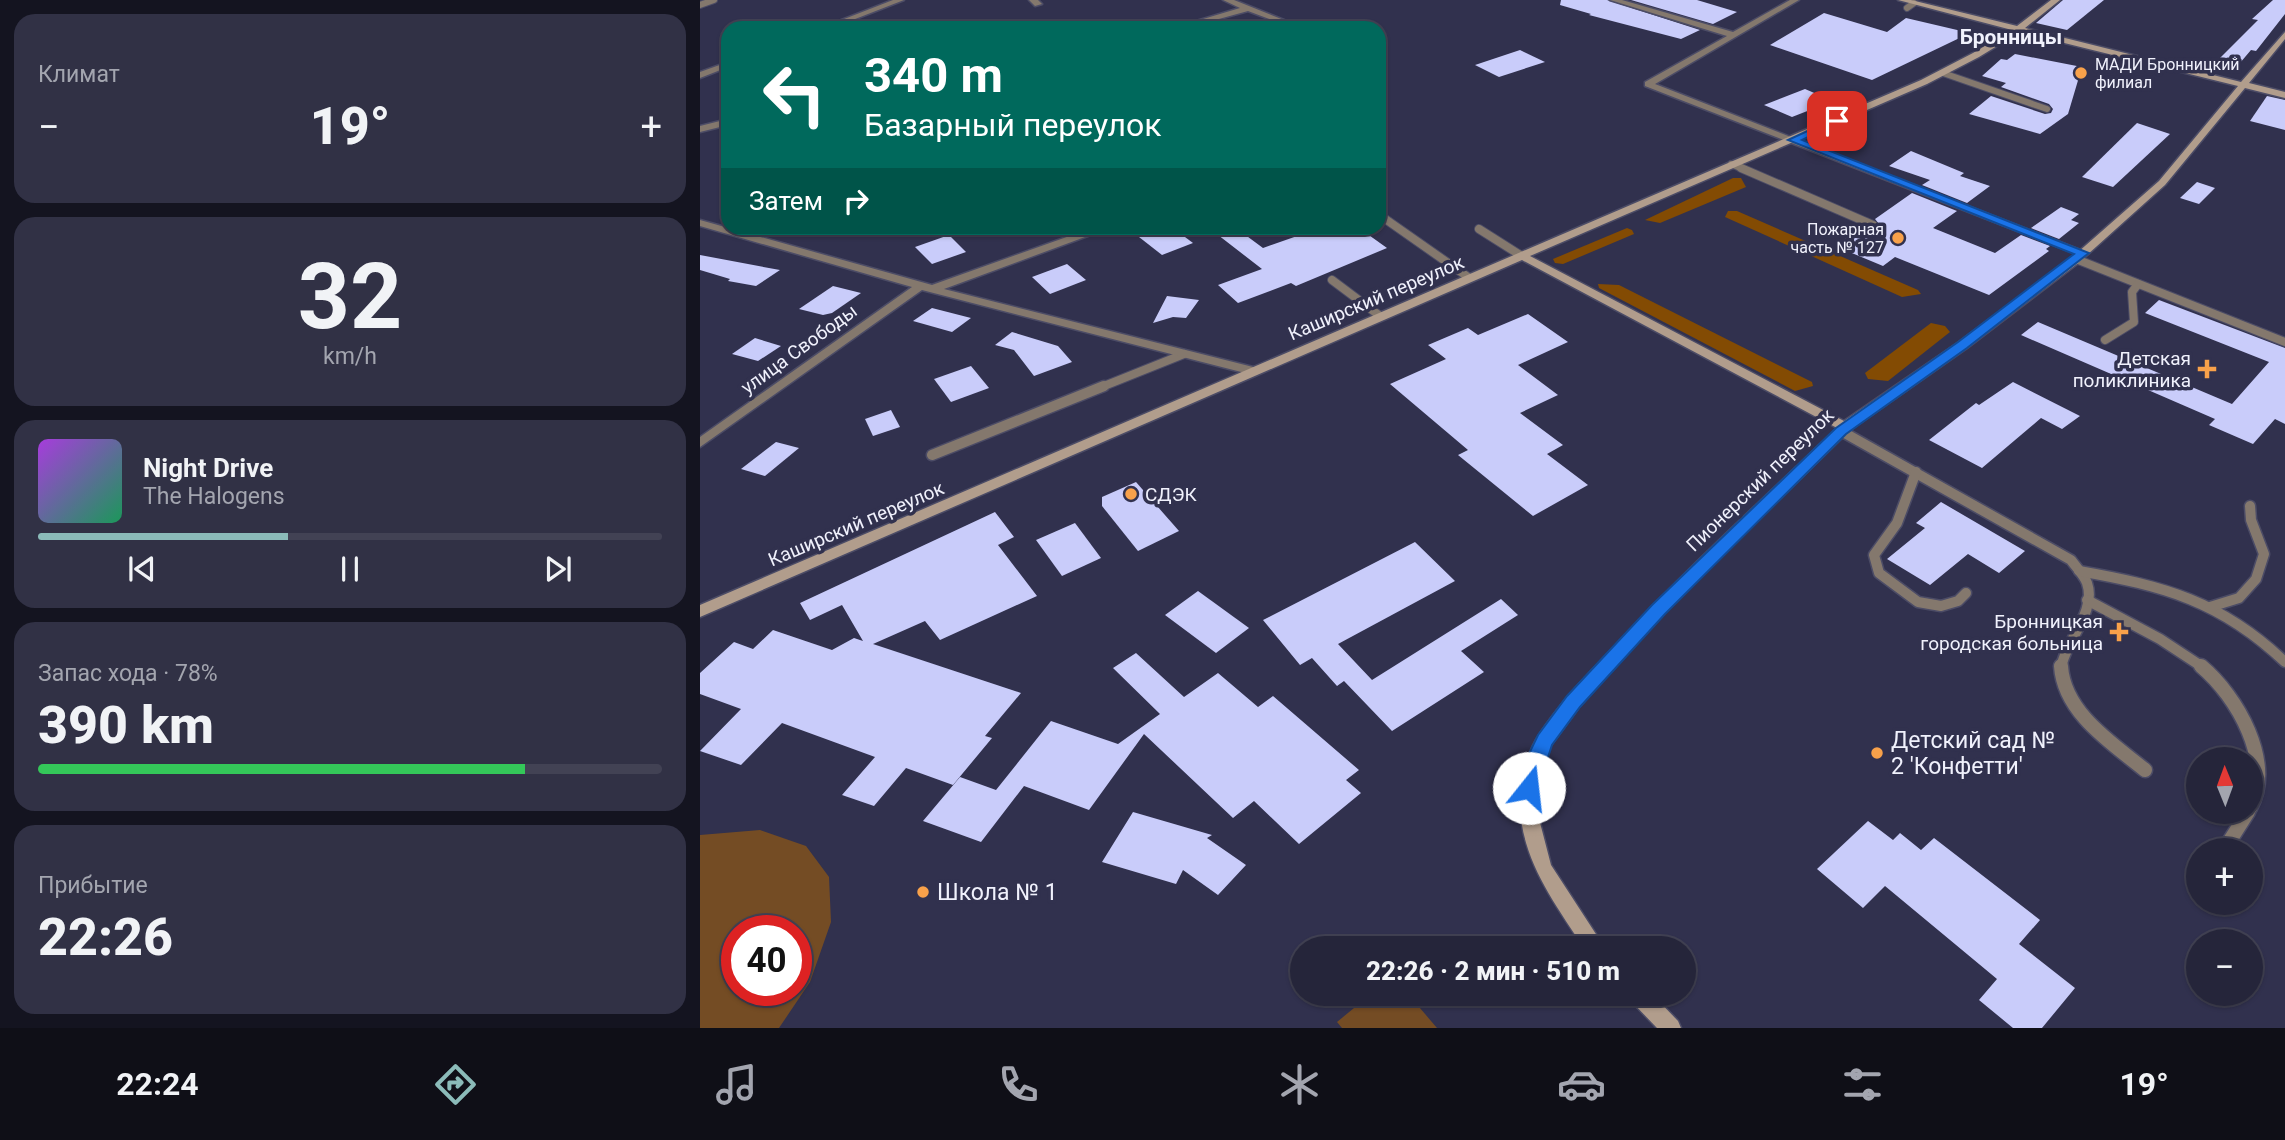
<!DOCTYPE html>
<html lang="ru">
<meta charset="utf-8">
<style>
:root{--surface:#25253a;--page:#313145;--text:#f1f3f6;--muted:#a3a5af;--line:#424254;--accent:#8bbbb9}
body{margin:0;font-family:Roboto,sans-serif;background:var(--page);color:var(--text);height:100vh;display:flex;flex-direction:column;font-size:26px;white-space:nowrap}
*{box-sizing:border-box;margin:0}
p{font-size:23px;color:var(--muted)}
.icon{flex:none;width:38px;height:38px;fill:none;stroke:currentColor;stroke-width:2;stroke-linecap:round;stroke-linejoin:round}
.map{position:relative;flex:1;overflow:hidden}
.details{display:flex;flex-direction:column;gap:14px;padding:14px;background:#141420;width:700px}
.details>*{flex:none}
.top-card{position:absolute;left:21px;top:21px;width:665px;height:214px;border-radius:21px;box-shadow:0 2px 5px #0004,0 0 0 2px var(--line);background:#00695c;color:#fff;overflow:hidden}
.needle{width:46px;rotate:359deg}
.tools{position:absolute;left:1486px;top:747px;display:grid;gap:14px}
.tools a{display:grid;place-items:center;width:77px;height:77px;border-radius:50%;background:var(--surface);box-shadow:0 2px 5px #0004,0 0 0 2px var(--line);font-size:35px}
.speed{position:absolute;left:21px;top:915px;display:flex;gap:14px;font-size:35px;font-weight:700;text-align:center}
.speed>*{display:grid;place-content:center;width:91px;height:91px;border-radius:50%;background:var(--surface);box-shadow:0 2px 5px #0004,0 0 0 2px var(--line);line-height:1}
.speed .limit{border:10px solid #d22;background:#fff;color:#111}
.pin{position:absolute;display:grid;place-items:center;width:60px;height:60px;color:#fff;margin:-30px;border-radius:14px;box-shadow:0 4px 10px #0006}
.me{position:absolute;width:77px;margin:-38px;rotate:16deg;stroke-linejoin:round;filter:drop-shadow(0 0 5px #0008)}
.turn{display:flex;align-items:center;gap:24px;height:147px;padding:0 28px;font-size:32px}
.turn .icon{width:91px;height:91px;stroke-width:2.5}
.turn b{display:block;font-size:49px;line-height:60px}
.then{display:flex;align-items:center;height:66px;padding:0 28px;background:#0003;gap:14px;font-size:26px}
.big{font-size:52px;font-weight:800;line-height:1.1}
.details .widget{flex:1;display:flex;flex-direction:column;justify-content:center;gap:10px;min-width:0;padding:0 24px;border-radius:21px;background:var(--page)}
.details .dial{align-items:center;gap:0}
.dial b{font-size:91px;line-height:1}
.song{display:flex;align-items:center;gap:21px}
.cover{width:84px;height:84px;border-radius:10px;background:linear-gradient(135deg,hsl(280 70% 55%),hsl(150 70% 35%))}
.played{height:7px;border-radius:4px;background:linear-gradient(90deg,var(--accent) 40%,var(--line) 40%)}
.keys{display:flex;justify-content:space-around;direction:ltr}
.heat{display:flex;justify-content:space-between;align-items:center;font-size:38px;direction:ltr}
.charge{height:10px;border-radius:5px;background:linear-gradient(90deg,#34c759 78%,var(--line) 0)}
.trip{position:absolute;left:590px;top:936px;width:406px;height:70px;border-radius:35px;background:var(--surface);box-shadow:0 2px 5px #0004,0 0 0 2px var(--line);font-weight:800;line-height:70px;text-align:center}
.menu{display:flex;height:112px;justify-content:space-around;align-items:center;background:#0f0f17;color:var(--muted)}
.menu .icon{width:49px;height:49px}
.menu .current{color:var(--accent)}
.menu b{font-size:32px;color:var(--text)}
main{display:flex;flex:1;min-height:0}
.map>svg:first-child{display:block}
.green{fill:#744c24;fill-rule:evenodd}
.forest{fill:#834b03}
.building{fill:#c9ccfa}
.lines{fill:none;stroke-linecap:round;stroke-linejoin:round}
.lane-far3-casing{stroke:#4c4c66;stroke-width:8}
.lane-far2-casing{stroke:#4c4c66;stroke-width:10}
.lane-far1-casing{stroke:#4c4c66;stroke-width:13}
.lane-casing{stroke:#4c4c66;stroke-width:17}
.street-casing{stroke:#4c4c66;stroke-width:3}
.secondary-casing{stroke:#4c4c66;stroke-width:3}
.lane-far3{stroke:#84786d;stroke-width:6}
.lane-far2{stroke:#84786d;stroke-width:8}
.lane-far1{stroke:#84786d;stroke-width:10}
.lane{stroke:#84786d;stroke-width:14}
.street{fill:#84786d;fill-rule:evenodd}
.secondary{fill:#b19d8c;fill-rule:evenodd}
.route{fill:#1a73e8;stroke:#114b97;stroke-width:2}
.poi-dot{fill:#f8a14a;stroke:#31314e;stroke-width:2.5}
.labels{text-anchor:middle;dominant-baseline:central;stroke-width:7;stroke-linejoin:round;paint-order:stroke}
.far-poi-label{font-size:16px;fill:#f0f1fc;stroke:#31314e;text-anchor:start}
.street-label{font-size:19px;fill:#f0f1fc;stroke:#31314e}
.poi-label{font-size:19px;fill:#f0f1fc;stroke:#31314e;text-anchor:end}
.far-district-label{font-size:21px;font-weight:bold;fill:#f0f1fc;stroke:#31314e}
.near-poi-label{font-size:23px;fill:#f0f1fc;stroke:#31314e;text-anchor:start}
</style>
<main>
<section class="details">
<div class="widget"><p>Климат</p>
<div class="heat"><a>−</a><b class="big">19°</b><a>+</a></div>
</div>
<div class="widget dial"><b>32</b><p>km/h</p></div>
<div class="widget">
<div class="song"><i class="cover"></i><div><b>Night Drive</b><p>The Halogens</p></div></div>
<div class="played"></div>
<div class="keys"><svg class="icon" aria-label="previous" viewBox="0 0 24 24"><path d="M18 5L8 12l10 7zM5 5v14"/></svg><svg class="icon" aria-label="pause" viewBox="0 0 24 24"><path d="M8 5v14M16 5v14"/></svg><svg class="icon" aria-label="next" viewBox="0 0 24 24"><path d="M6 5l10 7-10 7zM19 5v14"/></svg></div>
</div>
<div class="widget"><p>Запас хода · 78%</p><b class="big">390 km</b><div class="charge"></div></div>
<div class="widget"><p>Прибытие</p><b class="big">22:26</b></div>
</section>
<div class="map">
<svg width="1585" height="1028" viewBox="0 0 1585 1028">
<rect width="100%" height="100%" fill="#31314e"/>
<g class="green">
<path d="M60 830 106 846 129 877 131 922 110 982 79 1028H0V835ZM37 931H96V990H37Z"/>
<path d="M671 994H708L737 1028H642L637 1022Z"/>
</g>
<g class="forest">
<path d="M1033 178H1041L1046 187 960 223 945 220Z"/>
<path d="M1028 211H1037L1218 290 1221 294 1202 297 1025 217Z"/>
<path d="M927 228 932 230 934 234 863 264 855 263 853 259Z"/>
<path d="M898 284 919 285 1112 382 1113 386 1095 391 899 288Z"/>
<path d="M1231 323 1245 326 1250 332 1188 381 1168 379 1165 373Z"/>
</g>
<g class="building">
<path d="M861 0H907L1000 30 981 39 889 15 891 14 860 5Z"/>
<path d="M931 0H997L1037 12 1013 24Z"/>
<path d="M1363 0H1404L1367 30 1336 23Z"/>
<path d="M1573 0H1585V14L1556 51 1551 50 1534 70 1513 65 1558 20 1552 19Z"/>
<path d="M1124 13 1187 32 1206 18 1270 33 1172 80 1070 45Z"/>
<path d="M820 50 845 62 799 77 775 65Z"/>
<path d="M1315 54 1382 67 1368 114 1340 134 1269 114 1291 96 1345 114 1351 113 1353 109 1349 104 1301 87 1306 83 1282 76 1301 59 1307 60Z"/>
<path d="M1105 89 1133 101 1092 117 1064 105Z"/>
<path d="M1567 96 1585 100V130L1550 121Z"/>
<path d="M1437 123 1470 134 1413 187 1382 177Z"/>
<path d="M1211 151 1264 173 1260 176 1290 186 1267 203 1222 185 1230 180 1189 166Z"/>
<path d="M1497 182 1515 188 1499 204 1480 198Z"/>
<path d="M1212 193 1257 211 1233 228 1295 253 1321 235 1350 246 1346 249 1349 251 1289 295 1195 257 1183 266 1135 246 1162 227 1176 231 1179 224 1175 219Z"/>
<path d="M1361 207 1379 214 1371 220 1379 223 1359 239 1331 228Z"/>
<path d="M464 228H473L493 243 462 255 439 237Z"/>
<path d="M509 228H536L563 248 620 228H659L687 248 596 286 591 283 538 303 518 285 562 269Z"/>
<path d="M249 235 266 252 232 264 215 247Z"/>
<path d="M0 255 80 270 56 286 28 281 30 279 0 270Z"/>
<path d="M367 264 386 280 350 294 332 277Z"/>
<path d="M133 286 161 293 132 313 123 315 99 309Z"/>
<path d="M467 296 499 300 486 318 473 317 453 323Z"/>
<path d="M1459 300 1585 348V424L1575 419 1553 444 1509 425 1515 419 1321 335 1338 322 1532 404 1569 362 1445 313Z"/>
<path d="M232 308 271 318 252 332 213 321Z"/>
<path d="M828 314 868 342 818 365 858 395 820 413 863 445 847 454 888 485 833 516 758 455 768 450 690 384 746 359 728 345 768 328 778 335Z"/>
<path d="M312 332 358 346 372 362 334 376 314 350 295 345Z"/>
<path d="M55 338 81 346 58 361 32 354Z"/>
<path d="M271 366 289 388 251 402 234 379Z"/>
<path d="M1313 382 1380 416 1362 429 1341 418 1282 468 1229 440 1276 403 1279 405Z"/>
<path d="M191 410 200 427 173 436 165 419Z"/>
<path d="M76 442 99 448 65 476 41 469Z"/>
<path d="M436 482 479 531 438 551 402 506V497Z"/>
<path d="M1241 502 1325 551 1299 573 1268 554 1230 585 1187 559 1225 528 1216 523Z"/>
<path d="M295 512 314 537 298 545 337 596 240 640 225 621 173 644 321 693 285 736 292 738 253 785 206 768 174 806 142 795 175 757 82 723 41 765 0 751 41 709 0 694V673L34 642 53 649 73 630 132 650 154 638 163 641 142 605 110 620 100 603Z"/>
<path d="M375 523 401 558 362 576 336 540Z"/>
<path d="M715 542 755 581 638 644 672 680 801 599 818 615 761 651 784 672 692 731 644 681 637 686 612 658 600 665 563 620Z"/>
<path d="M498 591 549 628 516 653 465 615Z"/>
<path d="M436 653 484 697 518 673 558 707 573 696 659 770 646 780 661 793 599 844 554 801 533 818 444 734 389 810 324 786 281 842 223 821 260 777 296 790 351 721 418 744 460 714 413 668Z"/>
<path d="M433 812 512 835 507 838 546 865 518 895 483 870 476 884 402 862Z"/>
<path d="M1168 821 1193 840 1200 833 1221 850 1234 838 1340 920 1319 944 1375 988 1342 1028H1313L1279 1000 1297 979 1185 886 1163 908 1117 869Z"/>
</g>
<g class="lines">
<defs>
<g id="lane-far3">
<path d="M0 5 14 0"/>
<path d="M1207 8 1214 3"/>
<path d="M1243 73 1347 109"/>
<path d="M1031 164 1045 170"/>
</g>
<g id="lane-far2">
<path d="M1041 168 1173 225"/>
<path d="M681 216 768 277"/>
<path d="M779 229 820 255"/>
<path d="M1376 259 1585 342"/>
<path d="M632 280 680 316"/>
<path d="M1405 340 1434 322 1432 292 1438 284"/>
<path d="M399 388 484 354"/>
</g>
<g id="lane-far1">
<path d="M1141 431 1371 560C1376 567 1384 575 1387 583 1397 612 1365 641 1361 668"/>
<path d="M232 455 404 386"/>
<path d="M1216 472 1197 523 1174 555 1179 573 1218 602 1241 606 1258 601 1266 593"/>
<path d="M1379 571C1464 586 1521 601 1585 662"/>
<path d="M1387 600 1460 639 1504 668"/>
<path d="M1510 607 1539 598 1556 579 1564 554 1551 520 1550 506"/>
</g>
<g id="lane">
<path d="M1361 666C1364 713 1412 743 1445 770"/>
<path d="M1501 666C1537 696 1575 762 1550 808"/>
<path d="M1524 850 1548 812"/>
</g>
<g id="street">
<path d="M193 0H204L132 28H121Z"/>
<path d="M329 0H338L342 4 335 6Z"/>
<path d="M523 0H534L604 28H593L548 11 486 28H473L540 8Z"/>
<path d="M910 0H922L1033 32 1090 0H1099L955 84 1388 253 1383 256 1379 255 945 86V82L1027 36Z"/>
<path d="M28 62V67L0 78V72Z"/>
<path d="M28 119V125L0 132V126Z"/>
<path d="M0 220 232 285 392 228H405L404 230 244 289 557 368 559 371 553 375 222 290 0 447V437L212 287 0 226Z"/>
</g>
<g id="secondary">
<path d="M1198 0H1211L1317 26 1351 0H1360L1325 28 1541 82 1585 32V39L1549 83 1585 92V98L1545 88 1465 185 1377 264 1267 348 1150 430 963 613 879 707 851 745 844 762 838 788V815L851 865 905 948H884C852 899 816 853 820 790 822 772 829 750 839 735 861 701 890 672 918 643 987 568 1063 499 1137 428L822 260 0 617V605L1221 80 1273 53 1312 30ZM1320 32 1538 86 1459 181 1369 260 1259 342 1144 421 830 256 1227 84 1279 57Z"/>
<path d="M928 994H952L978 1021 981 1028H957L931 1001Z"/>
</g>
</defs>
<use href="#lane-far3" class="lane-far3-casing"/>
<use href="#lane-far2" class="lane-far2-casing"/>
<use href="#lane-far1" class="lane-far1-casing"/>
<use href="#lane" class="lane-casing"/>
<use href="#street" class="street-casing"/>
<use href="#secondary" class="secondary-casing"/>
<use href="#lane-far3" class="lane-far3"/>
<use href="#lane-far2" class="lane-far2"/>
<use href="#lane-far1" class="lane-far1"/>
<use href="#lane" class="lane"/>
<use href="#street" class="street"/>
<use href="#secondary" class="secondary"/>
</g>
<path class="route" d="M1133 119 1142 121 1102 140 1389 253 1267 348 1146 434 965 614 880 707 852 745 836 794 829 796 822 794 819 788 825 762 838 735 867 696 952 605 1136 428 1258 342 1374 254 1088 140Z"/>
<g class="poi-dot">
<circle cx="1381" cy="73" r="7"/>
<circle cx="1198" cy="238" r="7"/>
<path d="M1503.5 358.5h7v7h7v7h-7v7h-7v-7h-7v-7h7z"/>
<circle cx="431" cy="494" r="7"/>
<path d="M1415.5 621.5h7v7h7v7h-7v7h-7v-7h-7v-7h7z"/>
<circle cx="1177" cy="753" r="7"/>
<circle cx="223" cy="892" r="7"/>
</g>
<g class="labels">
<g class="far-poi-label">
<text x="1395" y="64">МАДИ Бронницкий<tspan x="1395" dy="18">филиал</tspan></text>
<text x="1184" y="229" text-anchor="end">Пожарная<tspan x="1184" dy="18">часть № 127</tspan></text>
</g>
<g class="street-label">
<text transform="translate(676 298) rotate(-23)">Каширский переулок</text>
<text transform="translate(99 349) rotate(-36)">улица Свободы</text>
<text transform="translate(1060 480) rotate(-44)">Пионерский переулок</text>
<text transform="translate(156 524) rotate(-23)">Каширский переулок</text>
</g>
<g class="poi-label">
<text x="1491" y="358">Детская<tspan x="1491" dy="22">поликлиника</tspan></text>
<text x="445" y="494" text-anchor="start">СДЭК</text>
<text x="1403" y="621">Бронницкая<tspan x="1403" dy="22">городская больница</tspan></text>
</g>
<g class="far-district-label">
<text x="1311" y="37">Бронницы</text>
</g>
<g class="near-poi-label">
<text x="1191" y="740">Детский сад №<tspan x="1191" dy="26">2 'Конфетти'</tspan></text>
<text x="237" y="892">Школа № 1</text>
</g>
</g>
</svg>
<div class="tools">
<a><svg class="needle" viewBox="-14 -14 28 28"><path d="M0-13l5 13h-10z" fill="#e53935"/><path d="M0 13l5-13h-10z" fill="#a3a5af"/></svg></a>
<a>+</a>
<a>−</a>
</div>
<div class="speed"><div class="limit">40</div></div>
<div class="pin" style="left:1137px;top:121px;background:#d93025"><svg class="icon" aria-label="arrive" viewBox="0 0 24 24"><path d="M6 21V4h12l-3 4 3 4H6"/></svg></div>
<svg class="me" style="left:829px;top:788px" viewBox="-20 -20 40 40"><circle r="19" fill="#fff"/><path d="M0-13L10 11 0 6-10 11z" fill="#1a73e8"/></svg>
<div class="trip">22:26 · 2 мин · 510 m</div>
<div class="top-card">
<div class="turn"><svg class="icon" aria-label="left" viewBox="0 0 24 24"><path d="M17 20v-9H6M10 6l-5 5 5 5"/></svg><div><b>340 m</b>Базарный переулок</div></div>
<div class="then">Затем<svg class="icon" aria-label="right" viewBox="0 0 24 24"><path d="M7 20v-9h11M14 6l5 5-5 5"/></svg></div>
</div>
</div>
</main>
<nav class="menu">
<b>22:24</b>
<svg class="icon current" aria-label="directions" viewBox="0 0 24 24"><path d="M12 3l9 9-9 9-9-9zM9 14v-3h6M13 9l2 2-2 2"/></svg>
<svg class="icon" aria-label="music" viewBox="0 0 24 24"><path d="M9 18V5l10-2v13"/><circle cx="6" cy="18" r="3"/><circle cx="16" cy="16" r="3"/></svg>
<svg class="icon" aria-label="phone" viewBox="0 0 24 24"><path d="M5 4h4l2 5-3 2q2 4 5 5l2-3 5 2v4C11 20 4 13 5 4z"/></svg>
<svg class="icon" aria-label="climate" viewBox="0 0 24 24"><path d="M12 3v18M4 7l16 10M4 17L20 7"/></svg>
<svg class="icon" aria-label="car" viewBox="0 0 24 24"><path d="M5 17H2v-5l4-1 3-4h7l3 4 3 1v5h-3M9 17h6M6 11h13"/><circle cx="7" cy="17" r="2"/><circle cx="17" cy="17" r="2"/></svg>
<svg class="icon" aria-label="filters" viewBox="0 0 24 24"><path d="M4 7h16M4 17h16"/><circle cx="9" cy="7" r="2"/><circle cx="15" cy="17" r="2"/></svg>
<b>19°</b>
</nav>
